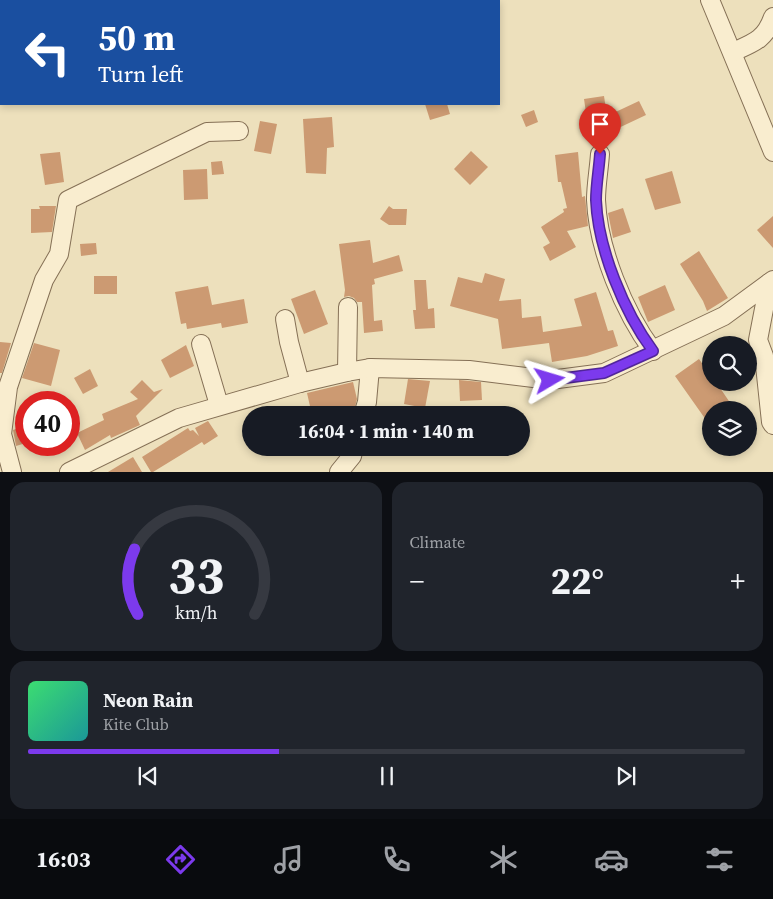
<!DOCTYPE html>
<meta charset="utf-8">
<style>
:root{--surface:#171b24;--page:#20242c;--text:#f1f3f6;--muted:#9ea1a6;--line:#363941;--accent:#7c3aed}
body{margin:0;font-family:"Source Serif 4",serif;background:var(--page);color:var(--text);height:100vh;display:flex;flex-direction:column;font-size:19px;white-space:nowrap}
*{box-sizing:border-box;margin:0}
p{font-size:16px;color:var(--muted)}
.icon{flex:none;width:28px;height:28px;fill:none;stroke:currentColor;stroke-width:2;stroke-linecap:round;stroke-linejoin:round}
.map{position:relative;height:472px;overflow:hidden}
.details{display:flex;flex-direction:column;gap:10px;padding:10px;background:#0d0f14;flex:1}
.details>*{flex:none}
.banner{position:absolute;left:0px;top:0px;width:500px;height:105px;box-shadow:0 2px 8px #0003;background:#1a4fa0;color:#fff;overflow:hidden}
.buttons{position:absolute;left:702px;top:336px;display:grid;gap:10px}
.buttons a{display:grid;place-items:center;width:55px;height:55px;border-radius:50%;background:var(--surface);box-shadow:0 2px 8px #0003;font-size:25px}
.speed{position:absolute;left:15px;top:391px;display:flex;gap:10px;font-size:25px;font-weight:700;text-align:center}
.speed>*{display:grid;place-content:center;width:65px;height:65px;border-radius:50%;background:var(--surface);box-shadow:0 2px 8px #0003;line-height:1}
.speed .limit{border:8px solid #d22;background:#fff;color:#111}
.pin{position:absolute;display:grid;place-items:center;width:42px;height:42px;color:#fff;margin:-51px -21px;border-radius:50% 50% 50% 0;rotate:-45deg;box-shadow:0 0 5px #0007}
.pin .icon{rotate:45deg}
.me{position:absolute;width:55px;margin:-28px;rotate:83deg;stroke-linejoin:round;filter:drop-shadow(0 0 4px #0008)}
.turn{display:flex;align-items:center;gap:18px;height:105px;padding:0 15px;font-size:22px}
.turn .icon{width:65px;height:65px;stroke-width:2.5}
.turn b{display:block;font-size:35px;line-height:42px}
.big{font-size:38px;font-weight:700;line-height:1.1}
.details .widget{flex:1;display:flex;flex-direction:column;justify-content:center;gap:8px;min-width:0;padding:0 18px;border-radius:15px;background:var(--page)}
.details .dial{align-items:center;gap:0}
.dial svg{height:130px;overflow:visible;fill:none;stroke:var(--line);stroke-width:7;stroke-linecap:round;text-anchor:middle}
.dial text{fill:var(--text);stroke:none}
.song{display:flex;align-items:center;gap:15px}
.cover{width:60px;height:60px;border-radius:8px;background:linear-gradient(135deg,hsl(140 70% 55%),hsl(180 70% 35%))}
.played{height:5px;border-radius:2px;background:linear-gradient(90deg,var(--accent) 35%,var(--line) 35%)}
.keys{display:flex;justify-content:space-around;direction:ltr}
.heat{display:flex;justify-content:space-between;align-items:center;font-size:28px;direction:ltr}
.details .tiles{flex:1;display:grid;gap:10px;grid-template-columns:1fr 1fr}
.widget:last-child{grid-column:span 2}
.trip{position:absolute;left:242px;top:406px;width:288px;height:50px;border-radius:25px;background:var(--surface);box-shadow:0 2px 8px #0003;font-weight:700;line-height:50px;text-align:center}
.menu{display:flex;height:80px;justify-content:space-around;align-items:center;background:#090b0e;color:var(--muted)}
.menu .icon{width:35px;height:35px}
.menu .selected{color:var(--accent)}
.menu b{font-size:22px;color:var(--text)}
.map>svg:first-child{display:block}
.building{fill:#cc9a72}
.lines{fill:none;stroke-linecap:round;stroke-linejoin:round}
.minor-casing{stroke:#857056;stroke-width:20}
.minor{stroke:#f9edcf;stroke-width:18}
.route-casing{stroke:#51269a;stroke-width:12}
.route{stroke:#7c3aed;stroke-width:9}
</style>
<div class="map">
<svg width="773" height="472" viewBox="0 0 773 472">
<rect width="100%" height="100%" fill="#ede0bc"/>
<g class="building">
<path d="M604 96 607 116 639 101 646 115 610 132 611 136 590 140 584 99Z"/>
<path d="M425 104H447L450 114 430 120Z"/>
<path d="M534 110 538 122 526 127 521 115Z"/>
<path d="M332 117 334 147 327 148 326 174 306 173 303 119Z"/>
<path d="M260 121 277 124 271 154 254 151Z"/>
<path d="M471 151 488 167 470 185 454 169Z"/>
<path d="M60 152 64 182 45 185 40 154Z"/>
<path d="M578 152 582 197 585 196 588 226 567 231 576 247 550 261 543 247 550 243 541 227 564 212 563 209 567 208 561 182H558L555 155Z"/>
<path d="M222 161 224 174 212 175 211 162Z"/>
<path d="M207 169 208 199 184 200 183 170Z"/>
<path d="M672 171 681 203 655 210 645 179Z"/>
<path d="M39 206H56L52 232 31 233V209H40Z"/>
<path d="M389 206 393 209H407L406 225H389L380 219Z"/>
<path d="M623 208 631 232 613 238 608 213Z"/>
<path d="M773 216V248L757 230Z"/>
<path d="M370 240 373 263 399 255 403 271 374 279 375 284 372 285 374 321 382 320 383 331 364 333 362 302H357L354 298 349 296 344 297 345 290 339 244Z"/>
<path d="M96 243 97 254 81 256 80 244Z"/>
<path d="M699 251 728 298 707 311 703 301 680 264Z"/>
<path d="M485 273 505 279 499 301 521 299 522 318 541 316 543 332 582 326 574 299 596 292 608 331 613 330 618 346 587 356 552 362 549 343 502 349 498 319 450 306 458 277 482 283Z"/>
<rect x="94" y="276" width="23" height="18"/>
<path d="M414 280H426L428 309 434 308 435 328 415 329 413 310H416Z"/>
<path d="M665 285 675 310 648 322 638 297Z"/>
<path d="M208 286 212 305 244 299 248 323 222 328 221 323 187 329 186 323 181 324 175 292Z"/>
<path d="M315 290 328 324 304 334 291 299Z"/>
<path d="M0 342 11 343 2 373H0Z"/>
<path d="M34 343 60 350 51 386 22 378Z"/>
<path d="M186 345 194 366 170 378 161 360Z"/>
<path d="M699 359 711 376V382H716L735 410H711V427L675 376Z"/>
<path d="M90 369 98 386 83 394 74 378Z"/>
<path d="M408 379 430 381 425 408 404 404Z"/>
<path d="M142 380 154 392 163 389 136 416 140 425 111 438 110 435 85 450 77 433 104 420 102 414 138 399 130 392Z"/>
<path d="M459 380 481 382 482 400 460 401Z"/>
<path d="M353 382 357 399 353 415H312L307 393Z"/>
<path d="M208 421 218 436 204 445 202 442 153 472H151L142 457 188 428 190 431 193 430 199 436 195 428Z"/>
<path d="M22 427 26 443 16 446 13 430Z"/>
<path d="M133 457 142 472H108Z"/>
</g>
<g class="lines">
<defs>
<g id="minor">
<path d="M710 0 773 152"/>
<path d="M733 52C753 43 765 40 773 17"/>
<path d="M600 154C599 169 596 185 596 200 598 249 624 312 653 351"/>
<path d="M769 283 758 340 764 356 771 422 773 425"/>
<path d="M285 319 289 342 300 383"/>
<path d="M201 344 219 405"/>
<path d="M347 372 348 307"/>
<path d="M363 415 367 402 370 368"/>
<path d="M12 472 2 434 8 387 44 280 59 254 68 200 207 132 239 131"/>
<path d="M69 472 179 418 300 383 347 372 370 368 469 370 550 380 604 373 724 316 773 280"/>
<path d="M339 472 352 456 354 448"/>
</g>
</defs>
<use href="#minor" class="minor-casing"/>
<use href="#minor" class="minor"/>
</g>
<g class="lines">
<defs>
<path id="route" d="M550 380 604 373 653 351C624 312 598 249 596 200 596 185 599 169 600 154"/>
</defs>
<use href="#route" class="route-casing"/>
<use href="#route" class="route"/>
</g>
</svg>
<div class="buttons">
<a><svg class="icon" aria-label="search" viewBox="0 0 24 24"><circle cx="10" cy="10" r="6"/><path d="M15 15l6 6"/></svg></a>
<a><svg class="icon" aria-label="layers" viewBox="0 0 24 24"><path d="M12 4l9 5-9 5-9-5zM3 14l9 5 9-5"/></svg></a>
</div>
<div class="speed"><div class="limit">40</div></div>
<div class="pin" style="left:600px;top:154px;background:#d93025"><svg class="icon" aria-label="arrive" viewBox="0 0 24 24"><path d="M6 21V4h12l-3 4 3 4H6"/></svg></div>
<svg class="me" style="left:550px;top:380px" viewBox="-20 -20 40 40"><path d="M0-17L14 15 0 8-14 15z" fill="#7c3aed" stroke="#fff" stroke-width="4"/></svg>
<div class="trip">16:04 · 1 min · 140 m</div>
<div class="banner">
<div class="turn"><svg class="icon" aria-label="left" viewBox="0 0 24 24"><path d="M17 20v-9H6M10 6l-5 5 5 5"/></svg><div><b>50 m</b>Turn left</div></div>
</div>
</div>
<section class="details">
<div class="tiles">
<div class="widget dial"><svg viewBox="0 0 100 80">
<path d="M14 69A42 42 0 1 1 86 69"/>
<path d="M14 69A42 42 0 0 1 12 29" stroke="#7c3aed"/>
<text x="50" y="56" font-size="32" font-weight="700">33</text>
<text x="50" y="72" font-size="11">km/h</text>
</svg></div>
<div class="widget"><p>Climate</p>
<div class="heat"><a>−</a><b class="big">22°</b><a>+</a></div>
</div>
<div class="widget">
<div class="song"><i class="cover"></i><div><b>Neon Rain</b><p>Kite Club</p></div></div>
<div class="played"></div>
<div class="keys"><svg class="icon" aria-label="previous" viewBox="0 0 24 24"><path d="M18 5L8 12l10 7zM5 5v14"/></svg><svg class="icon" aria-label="pause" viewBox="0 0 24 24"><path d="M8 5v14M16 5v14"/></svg><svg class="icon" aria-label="next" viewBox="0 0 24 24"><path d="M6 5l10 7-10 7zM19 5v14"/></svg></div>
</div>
</div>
</section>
<nav class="menu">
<b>16:03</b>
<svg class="icon selected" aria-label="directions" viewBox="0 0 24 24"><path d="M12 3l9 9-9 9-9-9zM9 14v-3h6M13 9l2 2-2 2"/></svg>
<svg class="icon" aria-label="music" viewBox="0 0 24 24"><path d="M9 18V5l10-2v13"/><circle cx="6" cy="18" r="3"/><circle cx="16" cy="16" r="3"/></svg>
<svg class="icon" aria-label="phone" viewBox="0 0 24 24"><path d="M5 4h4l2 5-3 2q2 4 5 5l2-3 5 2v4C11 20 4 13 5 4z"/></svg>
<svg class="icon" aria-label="climate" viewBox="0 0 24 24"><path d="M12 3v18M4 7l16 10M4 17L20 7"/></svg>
<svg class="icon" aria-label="car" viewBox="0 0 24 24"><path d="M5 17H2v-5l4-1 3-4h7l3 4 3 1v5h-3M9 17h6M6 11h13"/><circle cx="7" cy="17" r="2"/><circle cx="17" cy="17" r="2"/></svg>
<svg class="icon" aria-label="filters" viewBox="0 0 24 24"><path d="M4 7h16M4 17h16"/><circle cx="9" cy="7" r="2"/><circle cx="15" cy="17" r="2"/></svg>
</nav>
